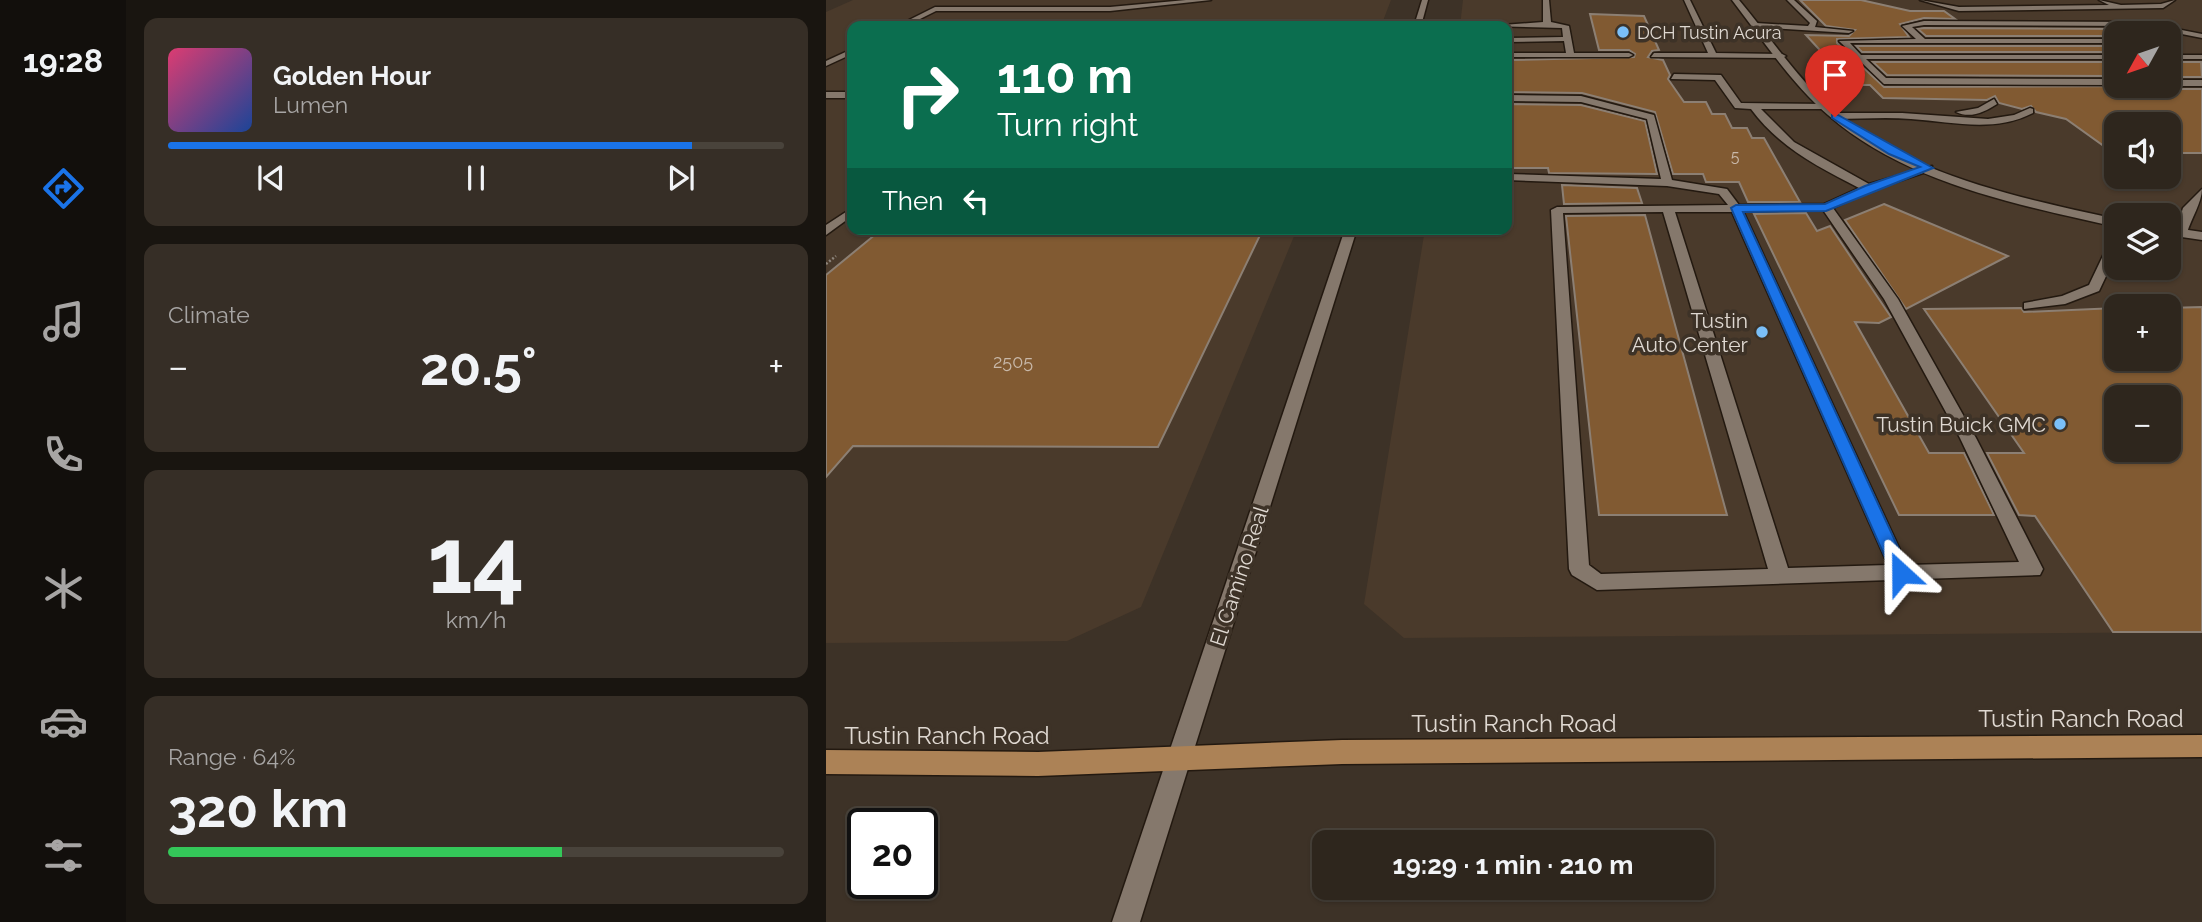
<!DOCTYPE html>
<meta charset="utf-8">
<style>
:root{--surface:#2e261d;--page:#362e26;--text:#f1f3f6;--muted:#a7a5a4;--line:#49433b;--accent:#1a73e8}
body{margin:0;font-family:Raleway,sans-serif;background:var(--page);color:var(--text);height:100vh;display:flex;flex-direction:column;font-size:26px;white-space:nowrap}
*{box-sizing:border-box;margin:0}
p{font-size:23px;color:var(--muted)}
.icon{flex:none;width:38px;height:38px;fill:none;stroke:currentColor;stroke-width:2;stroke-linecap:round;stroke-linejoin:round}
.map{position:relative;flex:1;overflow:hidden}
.sheet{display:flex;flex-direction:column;gap:18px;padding:18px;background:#191510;width:700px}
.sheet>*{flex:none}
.guide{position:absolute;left:21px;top:21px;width:665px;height:214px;border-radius:14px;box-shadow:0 2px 5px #0004,0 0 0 2px var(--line);background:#0b6e4f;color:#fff;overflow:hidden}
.needle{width:46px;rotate:230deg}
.tools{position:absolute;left:1278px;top:21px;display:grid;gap:14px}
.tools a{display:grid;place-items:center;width:77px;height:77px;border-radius:14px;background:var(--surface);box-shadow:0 2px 5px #0004,0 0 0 2px var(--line);font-size:35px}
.speed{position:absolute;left:21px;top:808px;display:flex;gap:14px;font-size:35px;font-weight:700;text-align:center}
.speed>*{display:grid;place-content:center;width:91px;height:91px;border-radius:50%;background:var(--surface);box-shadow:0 2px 5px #0004,0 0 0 2px var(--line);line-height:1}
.speed .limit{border:4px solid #111;border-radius:10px;background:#fff;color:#111}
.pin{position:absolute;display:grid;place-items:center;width:60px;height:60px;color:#fff;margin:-72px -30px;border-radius:50% 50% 50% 0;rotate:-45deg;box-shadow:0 0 7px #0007}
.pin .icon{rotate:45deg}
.me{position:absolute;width:77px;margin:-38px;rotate:336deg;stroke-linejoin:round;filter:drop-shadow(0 0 5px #0008)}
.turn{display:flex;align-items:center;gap:24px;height:147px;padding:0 35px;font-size:32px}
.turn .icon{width:91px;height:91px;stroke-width:2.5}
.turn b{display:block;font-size:49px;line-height:60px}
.then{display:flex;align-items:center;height:66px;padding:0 35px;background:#0003;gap:14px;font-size:26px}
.big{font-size:52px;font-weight:700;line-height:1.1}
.sheet .tile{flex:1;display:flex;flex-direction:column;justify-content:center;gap:10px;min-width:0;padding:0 24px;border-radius:14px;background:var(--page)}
.sheet .dial{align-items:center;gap:0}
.dial b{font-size:91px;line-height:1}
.song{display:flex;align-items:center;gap:21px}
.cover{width:84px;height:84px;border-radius:10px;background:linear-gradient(135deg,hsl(340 70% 55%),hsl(220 70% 35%))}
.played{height:7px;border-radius:4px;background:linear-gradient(90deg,var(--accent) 85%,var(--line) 85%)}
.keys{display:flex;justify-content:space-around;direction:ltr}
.heat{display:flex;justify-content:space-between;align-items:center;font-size:38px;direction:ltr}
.charge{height:10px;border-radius:5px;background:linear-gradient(90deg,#34c759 64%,var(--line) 0)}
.trip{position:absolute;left:486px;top:830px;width:402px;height:70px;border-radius:14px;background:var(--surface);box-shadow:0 2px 5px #0004,0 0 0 2px var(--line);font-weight:700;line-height:70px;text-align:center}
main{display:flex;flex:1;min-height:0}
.tab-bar{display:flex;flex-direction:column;width:126px;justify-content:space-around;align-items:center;background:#120f0c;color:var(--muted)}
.tab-bar .icon{width:49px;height:49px}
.tab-bar .current{color:var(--accent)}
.tab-bar b{font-size:32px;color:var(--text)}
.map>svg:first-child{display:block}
.built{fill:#4a3a2b;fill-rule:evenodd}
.building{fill:#815a32;stroke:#8c7f73;stroke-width:2;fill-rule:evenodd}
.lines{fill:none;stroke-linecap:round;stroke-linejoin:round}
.lane-casing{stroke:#231910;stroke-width:3}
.secondary-casing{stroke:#231910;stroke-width:3}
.primary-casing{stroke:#231910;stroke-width:3}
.path{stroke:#8e857c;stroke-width:2.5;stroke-dasharray:2 2;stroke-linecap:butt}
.lane{fill:#85786c;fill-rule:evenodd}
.secondary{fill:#85786c;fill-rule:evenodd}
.primary{fill:#ac8256;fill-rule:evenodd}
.route{fill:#1a73e8;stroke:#114b97;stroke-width:2}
.poi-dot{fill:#7abff8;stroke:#3d3227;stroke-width:2.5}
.labels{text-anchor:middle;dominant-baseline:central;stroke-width:7;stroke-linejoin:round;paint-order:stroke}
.far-number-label{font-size:16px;fill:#c8b8a9}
.far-poi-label{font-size:18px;fill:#dfd8d1;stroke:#3d3227;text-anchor:start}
.number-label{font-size:18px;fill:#c8b8a9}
.poi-label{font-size:21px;fill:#dfd8d1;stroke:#3d3227;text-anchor:end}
.street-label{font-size:21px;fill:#dfd8d1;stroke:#3d3227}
.near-street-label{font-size:24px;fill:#dfd8d1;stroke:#3d3227}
</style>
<main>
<nav class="tab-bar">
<b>19:28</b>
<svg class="icon current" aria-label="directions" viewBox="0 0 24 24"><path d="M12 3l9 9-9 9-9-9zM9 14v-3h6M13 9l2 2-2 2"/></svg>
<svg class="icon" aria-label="music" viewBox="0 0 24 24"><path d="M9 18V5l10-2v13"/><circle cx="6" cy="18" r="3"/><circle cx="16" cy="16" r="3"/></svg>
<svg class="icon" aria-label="phone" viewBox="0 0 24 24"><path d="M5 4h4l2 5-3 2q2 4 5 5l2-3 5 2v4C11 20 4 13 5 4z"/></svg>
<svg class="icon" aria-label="climate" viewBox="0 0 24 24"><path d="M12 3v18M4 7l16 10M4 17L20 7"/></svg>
<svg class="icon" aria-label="car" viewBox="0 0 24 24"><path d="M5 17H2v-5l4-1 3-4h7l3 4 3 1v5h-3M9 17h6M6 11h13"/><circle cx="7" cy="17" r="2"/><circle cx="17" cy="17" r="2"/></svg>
<svg class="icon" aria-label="filters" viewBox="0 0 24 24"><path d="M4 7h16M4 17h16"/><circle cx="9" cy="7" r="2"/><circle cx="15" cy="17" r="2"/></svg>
</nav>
<section class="sheet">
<div class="tile">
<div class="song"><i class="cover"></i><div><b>Golden Hour</b><p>Lumen</p></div></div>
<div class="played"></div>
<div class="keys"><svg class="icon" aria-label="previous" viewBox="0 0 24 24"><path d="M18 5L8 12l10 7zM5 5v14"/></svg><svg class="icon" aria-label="pause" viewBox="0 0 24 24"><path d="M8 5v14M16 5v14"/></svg><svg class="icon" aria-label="next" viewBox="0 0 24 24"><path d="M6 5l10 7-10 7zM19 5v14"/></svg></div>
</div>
<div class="tile"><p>Climate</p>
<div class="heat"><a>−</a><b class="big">20.5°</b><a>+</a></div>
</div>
<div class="tile dial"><b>14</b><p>km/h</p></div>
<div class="tile"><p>Range · 64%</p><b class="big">320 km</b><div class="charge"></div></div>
</section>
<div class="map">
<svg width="1376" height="922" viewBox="0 0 1376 922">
<rect width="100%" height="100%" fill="#3d3227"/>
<g class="built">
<path d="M27 0H565L555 26H26V229H471L315 607 241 641 0 643V12Z"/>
<path d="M637 0H1376V632L578 638 538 604 599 229H681V26H634ZM1290 33H1342V86H1290ZM1290 124H1342V177H1290ZM1290 215H1342V268H1290ZM1290 306H1342V359H1290ZM1290 397H1342V450H1290Z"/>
</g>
<g class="building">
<path d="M974 0H1035L1084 11H1118L1129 19 1098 18 1074 24 1083 37 1011 39V43L1058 87 1339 86 1342 89H1376V153H1342V124H1290L1289 154 1240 119 1210 112 1205 106 1196 109 1173 103 1169 96 1161 100 1057 98 1044 85H1026L980 35 1023 36 1029 30 1000 26Z"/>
<path d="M764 14 818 16 833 50 826 51 822 57 837 60 844 75 842 79 858 102H880L886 114H899L906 128H921L926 138H938L974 202H922L913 182H880L877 174H847L829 112 756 93 685 92 686 60 808 57 809 54 803 50H773Z"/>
<path d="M1098 28 1308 29 1318 33H1290V36H1100L1092 29Z"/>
<path d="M1030 46H1290V52H1036Z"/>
<path d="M1047 62H1290V76L1061 75Z"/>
<path d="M1342 62H1375L1376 77H1342Z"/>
<path d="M685 104 755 105 819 121 831 174 723 173 722 168H684Z"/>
<path d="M736 185 811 188 816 203 738 204Z"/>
<path d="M1058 204 1182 256 1080 309 1019 220Z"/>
<path d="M980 213 991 231 1004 226 1065 317 1053 323 1029 322 1103 453H1138L1168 515H1073L928 214Z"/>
<path d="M819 215 901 515H773L740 216Z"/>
<path d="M56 229H437L332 447 27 446 0 477V275Z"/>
<path d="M1376 307V632H1287L1209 516 1193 515 1161 453H1198L1098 309 1195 308 1198 312 1290 308V359H1342V308ZM1290 397H1342V450H1290Z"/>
</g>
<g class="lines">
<defs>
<g id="lane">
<path d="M360 0H385L284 11H110L80 26H71L109 7H284Z"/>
<path d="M717 0H723L725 22 743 26 748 53H803L807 55 803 57H681V53H740L738 41 681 42V38L737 37 736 28 662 26 717 22Z"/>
<path d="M858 0H864L890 53 956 54 960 56 956 58 825 57 828 53H882Z"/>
<path d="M961 0H968L991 21 989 27 1027 31 1023 33 927 27 930 23 982 26 984 23Z"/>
<path d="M1094 0 1133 7 1283 5 1273 0 1295 5 1335 4 1349 0 1337 8 1133 11Z"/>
<path d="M1098 21 1315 22 1376 34V38L1315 26 1098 25 1086 27 1099 39H1290V43H1024L1035 55H1290V59H1040L1060 78 1290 79V85L1058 84 1013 41 1090 39 1076 26Z"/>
<path d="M26 49V54L0 66V61Z"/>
<rect x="1342" y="55" width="34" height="4"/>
<path d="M848 74 895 75 915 103 1001 104 1003 106 998 109H935L968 142 1043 184 1106 166V170L1046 190 1007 208 1072 299 1150 438 1217 569 1214 575 771 590 746 575 743 569 725 210 731 207 902 205 893 194 841 186 681 180V174L835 179 821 119 755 102 681 101V95L755 96 828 115 846 180 901 189 913 205 998 204 1033 188C992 167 953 147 925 109L909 108 889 80 845 79ZM997 210 1058 299 1134 438 1193 562 1081 565 917 211ZM837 212 942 569 775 574 763 565 737 213ZM849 212H906L1062 565 962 568Z"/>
<rect x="1342" y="80" width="34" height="6"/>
<rect x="0" y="92" width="26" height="6"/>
<path d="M1168 99 1171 104C1159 112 1144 119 1130 112L1152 108Z"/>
<path d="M1204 108 1207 109V113C1168 133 1127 122 1085 119 1060 117 1034 119 1009 119L1004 116 1009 113H1076L1162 119 1188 115Z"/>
<path d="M1376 189C1376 202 1365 219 1361 233L1351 236 1349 233 1357 208Z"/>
<path d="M26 208V216L0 235V225Z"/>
<path d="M1290 237V255L1273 291 1239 304 1198 309V303L1236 296 1263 285 1284 241Z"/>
</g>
<g id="secondary">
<path d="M596 0H602L595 26H588Z"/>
<path d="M906 0H913C944 37 971 78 1007 110 1079 174 1198 199 1290 219V227C1193 205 1079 183 1002 115 965 83 936 39 906 0Z"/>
<path d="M1342 227 1376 232V240L1342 235Z"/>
<path d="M519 229H531L314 922H286Z"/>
</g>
<path id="primary" d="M1376 735V757L516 764 212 776 0 774V750L212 752 516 740Z"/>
</defs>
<use href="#lane" class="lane-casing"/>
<use href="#secondary" class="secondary-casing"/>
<use href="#primary" class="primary-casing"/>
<path class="path" d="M0 264 10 256"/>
<use href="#lane" class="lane"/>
<use href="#secondary" class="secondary"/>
<use href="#primary" class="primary"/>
</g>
<path class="route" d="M1006 115H1012L1107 168 1000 211 917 212 1084 573 1075 580 1066 573 905 208 910 205 999 204 1039 186 1094 167 1063 154 1006 118Z"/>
<g class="poi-dot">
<circle cx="797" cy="32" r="7"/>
<circle cx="936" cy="332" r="7"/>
<circle cx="1234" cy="424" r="7"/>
</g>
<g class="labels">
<g class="far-number-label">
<text x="909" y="156">5</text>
</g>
<g class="far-poi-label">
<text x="811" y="32">DCH Tustin Acura</text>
</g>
<g class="number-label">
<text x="187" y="361">2505</text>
</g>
<g class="poi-label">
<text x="922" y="320">Tustin<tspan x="922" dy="24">Auto Center</tspan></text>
<text x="1220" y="424">Tustin Buick GMC</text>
</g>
<g class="street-label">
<text transform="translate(413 576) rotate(-72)">El Camino Real</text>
</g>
<g class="near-street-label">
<text x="1255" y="718">Tustin Ranch Road</text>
<text x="688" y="723">Tustin Ranch Road</text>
<text x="121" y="735">Tustin Ranch Road</text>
</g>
</g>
</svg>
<div class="tools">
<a><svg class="needle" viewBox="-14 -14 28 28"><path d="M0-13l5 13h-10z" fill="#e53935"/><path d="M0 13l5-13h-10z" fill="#a7a5a4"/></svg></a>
<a><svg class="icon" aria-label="sound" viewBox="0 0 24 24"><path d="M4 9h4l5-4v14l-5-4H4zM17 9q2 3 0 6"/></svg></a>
<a><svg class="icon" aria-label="layers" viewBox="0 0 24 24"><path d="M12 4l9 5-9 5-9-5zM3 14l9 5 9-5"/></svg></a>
<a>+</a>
<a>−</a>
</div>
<div class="speed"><div class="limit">20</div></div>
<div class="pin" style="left:1009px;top:117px;background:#d93025"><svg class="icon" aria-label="arrive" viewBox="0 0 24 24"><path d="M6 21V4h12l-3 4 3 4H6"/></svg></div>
<svg class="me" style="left:1075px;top:573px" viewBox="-20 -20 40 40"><path d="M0-17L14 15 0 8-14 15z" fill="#1a73e8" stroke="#fff" stroke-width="4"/></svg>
<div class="trip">19:29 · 1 min · 210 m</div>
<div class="guide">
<div class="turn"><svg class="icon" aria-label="right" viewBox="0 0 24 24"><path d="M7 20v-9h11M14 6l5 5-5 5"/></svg><div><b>110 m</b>Turn right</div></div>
<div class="then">Then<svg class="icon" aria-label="left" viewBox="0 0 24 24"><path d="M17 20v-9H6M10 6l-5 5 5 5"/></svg></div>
</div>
</div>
</main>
